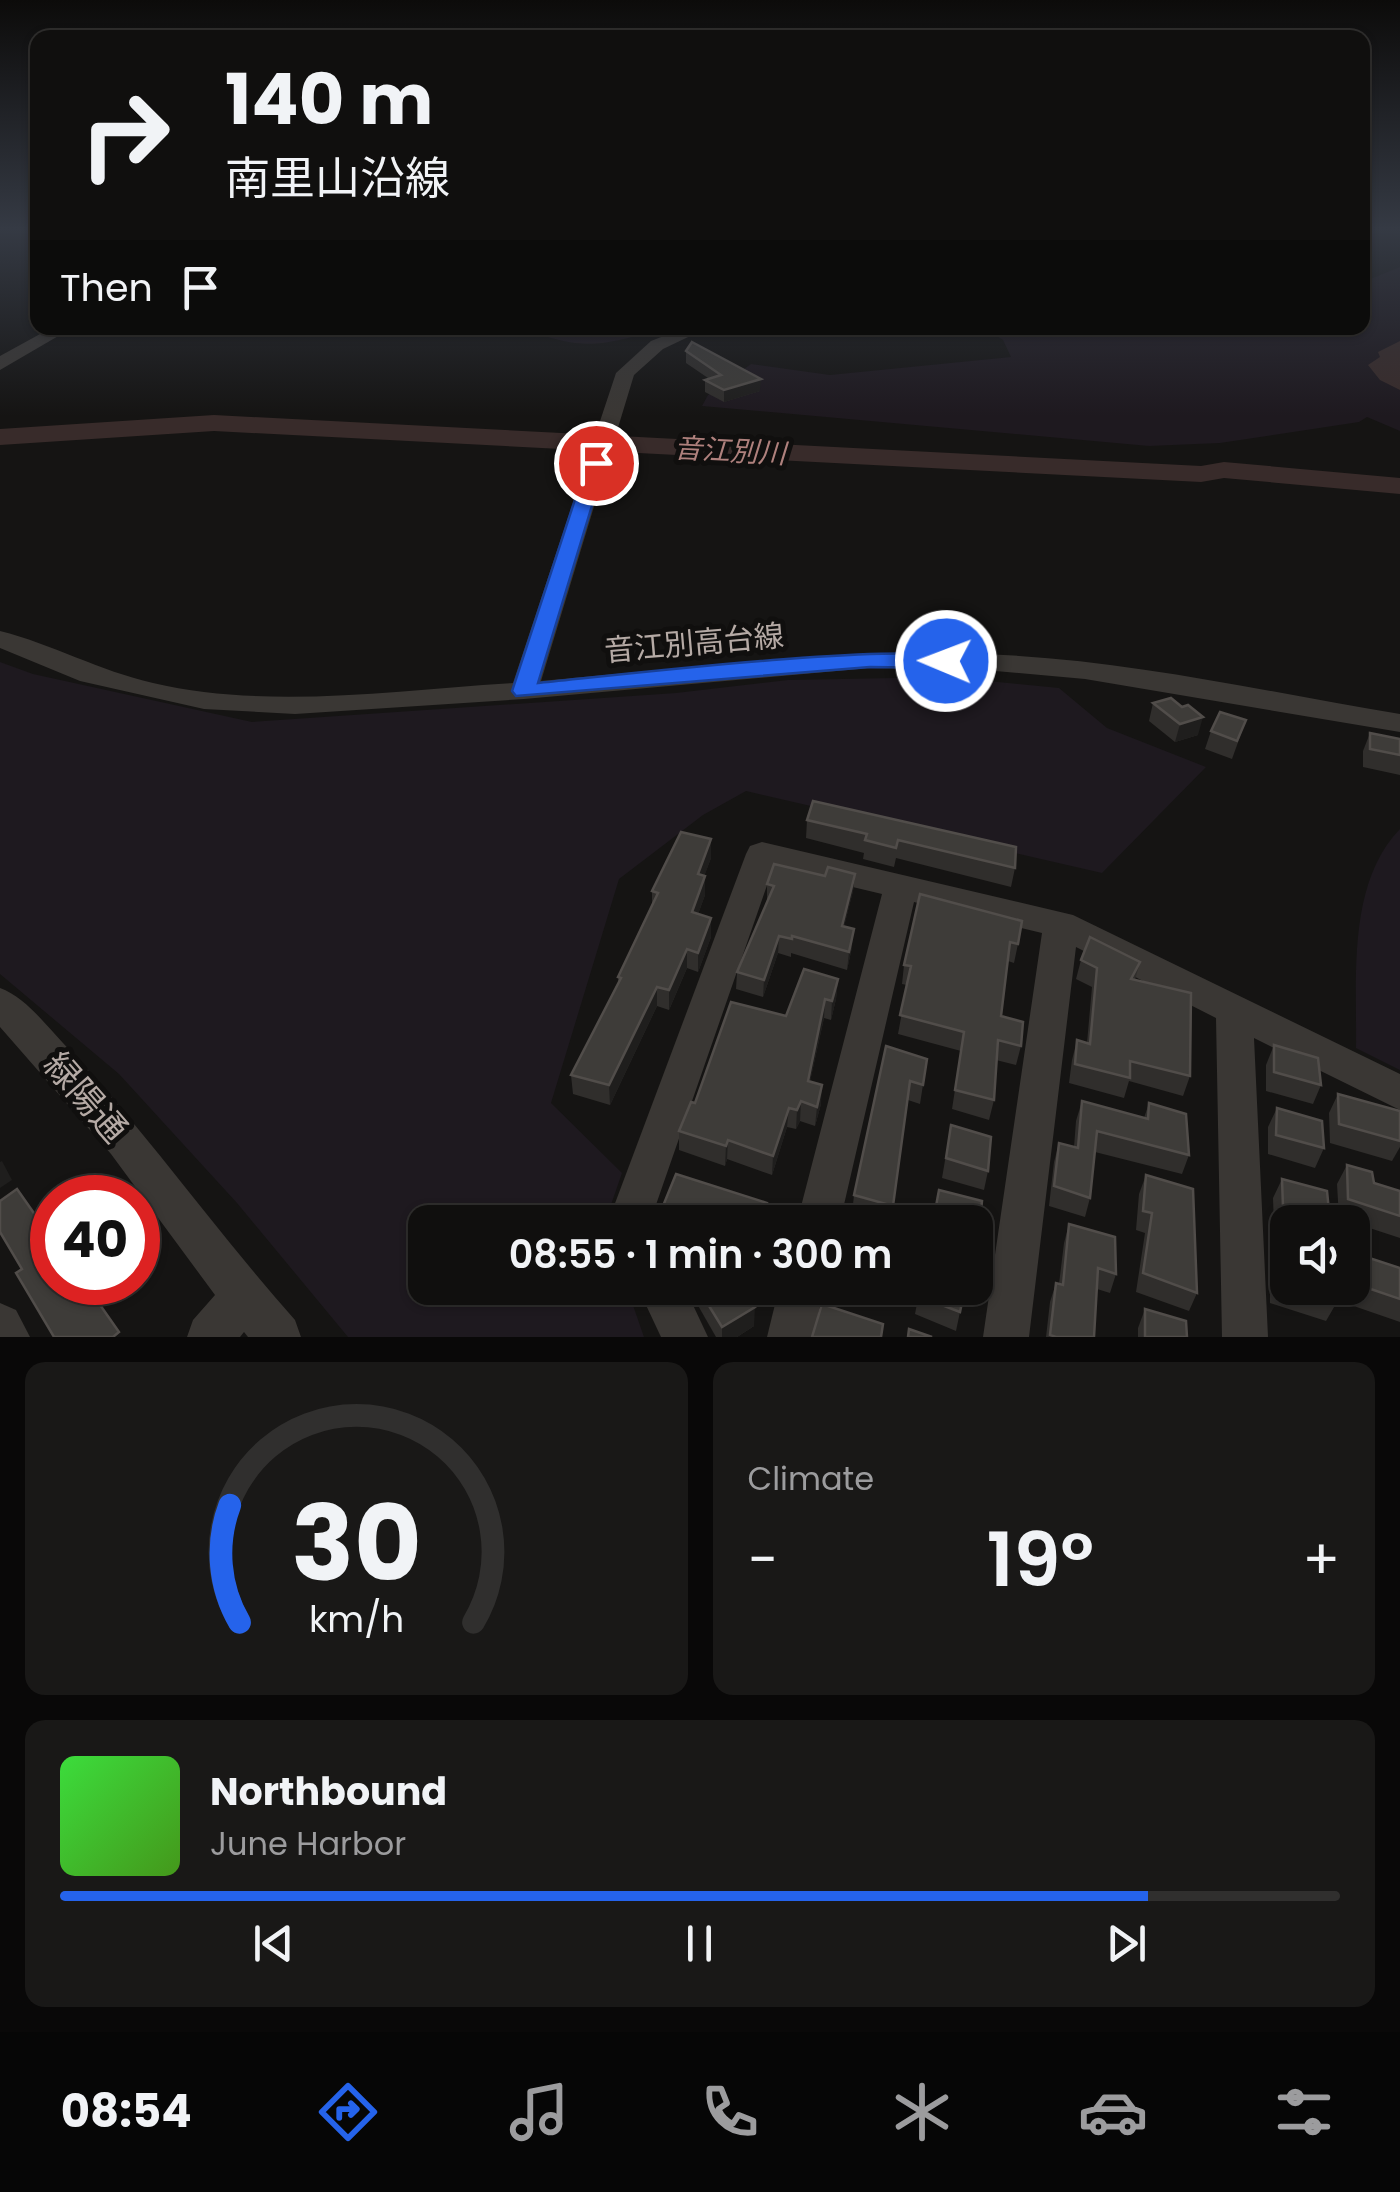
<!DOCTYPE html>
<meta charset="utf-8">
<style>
:root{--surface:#100f0e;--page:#191817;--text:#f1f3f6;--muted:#9c9c9e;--line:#302f2e;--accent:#2563eb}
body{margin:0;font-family:Poppins,"Noto Sans JP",sans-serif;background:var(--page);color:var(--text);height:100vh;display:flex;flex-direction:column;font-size:38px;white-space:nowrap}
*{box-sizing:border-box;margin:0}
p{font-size:32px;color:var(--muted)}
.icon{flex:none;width:55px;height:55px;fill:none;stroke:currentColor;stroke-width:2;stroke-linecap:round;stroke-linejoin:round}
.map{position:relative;height:1337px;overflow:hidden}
.panel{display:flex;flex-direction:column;gap:25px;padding:25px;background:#090808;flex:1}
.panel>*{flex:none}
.guide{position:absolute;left:30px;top:30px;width:1340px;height:305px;border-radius:20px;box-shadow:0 2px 8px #0004,0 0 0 2px var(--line);background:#100f0e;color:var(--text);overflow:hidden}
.tools{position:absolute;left:1270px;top:1205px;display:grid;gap:20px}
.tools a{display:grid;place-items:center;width:100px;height:100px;border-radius:20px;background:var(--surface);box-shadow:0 2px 8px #0004,0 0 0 2px var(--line);font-size:50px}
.speed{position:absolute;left:30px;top:1175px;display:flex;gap:20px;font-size:50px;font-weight:700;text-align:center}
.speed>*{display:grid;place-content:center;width:130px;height:130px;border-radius:50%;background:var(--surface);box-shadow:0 2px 8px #0004,0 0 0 2px var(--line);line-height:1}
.speed .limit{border:15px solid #d22;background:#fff;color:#111}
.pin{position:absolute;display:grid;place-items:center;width:85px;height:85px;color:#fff;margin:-42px;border:5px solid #fff;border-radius:50%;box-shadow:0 2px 10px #0007}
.me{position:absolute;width:110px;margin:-55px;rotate:271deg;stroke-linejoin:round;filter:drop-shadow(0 0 8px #0008)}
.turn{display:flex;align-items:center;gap:35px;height:210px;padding:0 30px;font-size:45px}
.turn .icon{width:130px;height:130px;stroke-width:2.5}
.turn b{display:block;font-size:70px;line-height:85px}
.then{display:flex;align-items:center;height:95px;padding:0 30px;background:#0003;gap:20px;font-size:38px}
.big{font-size:75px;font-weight:600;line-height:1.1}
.panel .widget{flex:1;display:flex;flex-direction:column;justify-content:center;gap:15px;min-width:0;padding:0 35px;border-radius:20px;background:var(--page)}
.panel .dial{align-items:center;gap:0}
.dial svg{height:260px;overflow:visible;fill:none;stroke:var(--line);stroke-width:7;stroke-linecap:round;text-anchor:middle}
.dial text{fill:var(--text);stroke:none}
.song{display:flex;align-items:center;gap:30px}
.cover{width:120px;height:120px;border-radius:15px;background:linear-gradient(135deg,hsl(120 70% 55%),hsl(100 70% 35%))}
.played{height:10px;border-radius:5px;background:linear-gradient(90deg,var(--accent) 85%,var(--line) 85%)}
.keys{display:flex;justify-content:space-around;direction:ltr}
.heat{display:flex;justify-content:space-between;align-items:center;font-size:55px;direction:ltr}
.panel .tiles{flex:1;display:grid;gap:25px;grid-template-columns:1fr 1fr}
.widget:last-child{grid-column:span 2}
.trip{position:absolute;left:408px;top:1205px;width:585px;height:100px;border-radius:20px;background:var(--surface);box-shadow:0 2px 8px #0004,0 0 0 2px var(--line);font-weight:600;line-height:100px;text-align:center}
.menu{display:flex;height:160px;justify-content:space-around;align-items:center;background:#060606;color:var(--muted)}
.menu .icon{width:70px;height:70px}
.menu .active{color:var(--accent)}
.menu b{font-size:45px;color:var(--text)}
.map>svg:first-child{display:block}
.green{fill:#1e191f}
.water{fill:#382b2a}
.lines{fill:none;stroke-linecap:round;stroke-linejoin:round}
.river{fill:#382b2a;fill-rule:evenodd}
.minor{fill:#3a3734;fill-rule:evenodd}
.wall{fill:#302e2c}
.shaded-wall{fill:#1f1e1d}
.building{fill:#3e3c39;stroke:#514d4a;stroke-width:2.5}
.route{fill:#2563eb;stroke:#184099;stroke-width:2.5}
.labels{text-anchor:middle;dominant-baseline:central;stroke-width:10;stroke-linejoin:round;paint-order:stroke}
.far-water-label{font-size:28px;font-style:italic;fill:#af817d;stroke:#100f0e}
.street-label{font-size:30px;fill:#b5aaa5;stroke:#100f0e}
.near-street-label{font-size:35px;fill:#b5aaa5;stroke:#100f0e}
</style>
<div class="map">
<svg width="1400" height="1337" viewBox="0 0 1400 1337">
<rect width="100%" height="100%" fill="#151413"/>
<g class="green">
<path d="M1400 267V431L1367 417 1359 422 1220 443 1149 446 702 406 708 395 751 364 830 375 1011 357 1003 340 985 328H1218L1235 333 1253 328H1362L1363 282Z"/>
<path d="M521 328H665C600 346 586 352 521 328Z"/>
<path d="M0 662 33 674 252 722 676 693 788 680 948 677 1059 688 1107 728 1206 767 1102 873 746 791 703 815 619 879 551 1103 622 1173 605 1222H425V1288H627L644 1337H348L237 1203 119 1074 0 974Z"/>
<path d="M1400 829V1070L1356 1048C1357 977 1347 884 1400 829Z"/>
</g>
<path class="water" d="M1400 341V390L1380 380 1368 365 1380 357 1378 352Z"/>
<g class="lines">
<path class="river" d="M214 415 1201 466 1224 462 1400 478V494L1224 478 1201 482 214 431 0 445V429Z"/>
<g class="minor">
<path d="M51 328H72L0 370V356Z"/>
<path d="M684 328H707L663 349 634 375 541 681C687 668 833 649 980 654 1120 658 1262 691 1400 714V732L1085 679 984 670 870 668 524 699 295 714 204 709 80 681 0 648V631C52 644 100 671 153 683 269 710 395 690 513 683L616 373 651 341Z"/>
<path d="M762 842 1073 915 1400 1074V1110L1254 1038 1268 1337H1222L1216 1018 1076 947 1029 1337H983L1042 933 914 902 840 1222H797L882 894 773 868 650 1222H608L746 854 750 846Z"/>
<path d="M0 988C25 997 45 1024 63 1043 146 1131 215 1230 295 1320L301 1337H248L244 1332 240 1337H187L193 1320 215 1295 111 1154 0 1027Z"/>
<path d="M638 1288H685L708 1337H661Z"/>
<path d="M779 1288H824L813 1337H767Z"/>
<path d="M0 1303 16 1310 30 1337H0Z"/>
</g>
</g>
<g class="wall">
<path d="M686 351 760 391 724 402 705 392V380L708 378 686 363Z"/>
<path d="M1153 703 1198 735 1175 742 1149 721Z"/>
<path d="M1246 720 1232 759 1205 749 1211 731Z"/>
<path d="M1370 733 1400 739V775L1363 767V751Z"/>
<path d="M813 801 1015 868 1011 887 896 858 894 867 863 859 864 853 806 838 807 820Z"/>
<path d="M711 839V858L704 876 705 895 698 914 711 918V937L698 972 687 968 669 1010 657 1006 610 1105 573 1094 571 1075 618 984V977L652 906V891Z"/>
<path d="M855 874 853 891 844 926 852 947 847 970 791 953V957L778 953 763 997 736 989 737 972 767 901V884Z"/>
<path d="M920 894 1018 944 1014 963 1008 961 1001 1016 1021 1046 1016 1065 996 1060 994 1100 989 1120 952 1109 961 1051 898 1034 907 985 902 984 904 965Z"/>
<path d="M1081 960 1140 962 1135 980 1190 1076 1183 1096 1129 1081 1124 1098 1069 1083 1072 1060 1077 1040 1087 1043 1092 987 1076 979Z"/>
<path d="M838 979 836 999 831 1020 824 1018 810 1081 821 1104 815 1126 800 1121 796 1129 787 1127 772 1175 727 1159 725 1166 679 1150V1131L695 1103 786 1016Z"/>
<path d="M1274 1045 1321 1085 1313 1104 1266 1091V1065Z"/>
<path d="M886 1046 927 1059 920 1104 908 1100 891 1222H881L852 1214 854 1195Z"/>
<path d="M1338 1094 1400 1111V1147L1392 1161 1330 1143 1329 1113Z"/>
<path d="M1082 1101 1144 1118 1149 1103 1189 1155 1182 1174 1095 1152 1090 1198 1085 1217 1049 1206 1054 1162 1059 1143 1074 1147 1076 1121Z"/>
<path d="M1277 1108 1324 1148 1315 1168 1268 1154V1127Z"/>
<path d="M951 1125 988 1171 984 1190 942 1178Z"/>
<path d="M1347 1165 1374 1183 1400 1191V1238L1339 1218 1337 1184Z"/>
<path d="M1146 1175 1197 1293 1189 1311 1136 1292 1145 1233 1136 1230 1139 1194Z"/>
<path d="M1282 1179 1330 1221V1222H1288V1230L1274 1226 1273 1198Z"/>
<path d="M663 1206 766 1222H664Z"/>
<path d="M1069 1224 1116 1274 1110 1293 1097 1289 1094 1337H1046L1050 1302 1056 1283 1059 1284 1064 1243Z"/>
<path d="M1354 1253 1400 1268V1322L1345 1303 1344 1288H1352Z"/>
<path d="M1279 1256 1288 1258V1288H1335L1337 1302 1326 1321 1270 1303V1275Z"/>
<path d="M696 1288H742L754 1326 737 1337H716L696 1302Z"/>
<path d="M833 1288H888L885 1307Z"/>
<path d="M920 1288H965L956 1331 915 1314Z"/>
<path d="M1145 1309 1187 1337H1138V1328Z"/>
</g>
<g class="shaded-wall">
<path d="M761 379 760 391 724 402V390Z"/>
<path d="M1203 717 1198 735 1175 742 1180 724Z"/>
<path d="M711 839V858L698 893V874Z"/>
<path d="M855 874 853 891 840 943 842 926Z"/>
<path d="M705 876V895L692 931V912Z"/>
<path d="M711 918V937L698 972V953Z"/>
<path d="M854 929 852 947 847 970 849 952Z"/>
<path d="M779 936 778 953 763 997 764 980Z"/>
<path d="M687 949V968L669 1010V990Z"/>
<path d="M838 979 836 999 831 1020 832 1001Z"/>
<path d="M657 987V1006L610 1105 609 1085Z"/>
<path d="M825 999 824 1018 806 1100 808 1081Z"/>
<path d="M822 1085 821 1104 815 1126 817 1107Z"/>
<path d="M801 1101 800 1121 796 1129 797 1110Z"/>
<path d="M789 1108 787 1127 772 1175 773 1156Z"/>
<path d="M728 1140 727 1159 725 1166 726 1146Z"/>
<path d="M2 1161 12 1180 0 1188V1162Z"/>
<path d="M755 1307 754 1326 737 1337H722V1327Z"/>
</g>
<g class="building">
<path d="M692 342 761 379 724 390 705 380 721 375 686 351Z"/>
<path d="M1171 698 1182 707 1188 705 1203 717 1180 724 1153 703Z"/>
<path d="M1220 712 1246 720 1237 741 1211 731Z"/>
<path d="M1370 733 1400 739V755L1370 749Z"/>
<path d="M813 801 1016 847 1015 868 898 840 896 848 865 840 867 834 807 820Z"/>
<path d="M681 832 711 839 698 874 705 876 692 912 711 918 698 953 687 949 669 990 657 987 609 1085 571 1075 621 978 618 977 658 893 652 891Z"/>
<path d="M774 864 825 876 828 867 855 874 842 926 854 929 849 952 792 936V939L779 936 764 980 737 972 774 886 767 884Z"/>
<path d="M920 894 1022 921 1018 944 1010 942 1001 1016 1023 1022 1021 1046 998 1040 994 1100 955 1090 964 1032 900 1015 911 966 904 965Z"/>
<path d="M1090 937 1140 962 1131 979 1191 993 1190 1076 1130 1061V1078L1075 1064 1077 1040 1090 1044 1097 968 1081 960Z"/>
<path d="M804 969 838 979 832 1001 825 999 808 1081 822 1085 817 1107 801 1101 797 1110 789 1108 773 1156 728 1140 726 1146 679 1131 691 1102 695 1103 731 1002 786 1016Z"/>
<path d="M1274 1045 1318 1058 1321 1085 1274 1072Z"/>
<path d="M886 1046 927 1059 923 1085 910 1081 893 1206 854 1195Z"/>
<path d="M1338 1094 1400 1111V1141L1339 1124Z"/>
<path d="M1082 1101 1148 1119 1149 1103 1186 1114 1189 1155 1097 1131 1090 1198 1054 1186 1059 1143 1078 1148Z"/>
<path d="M1277 1108 1322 1121 1324 1148 1276 1135Z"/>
<path d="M951 1125 991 1137 988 1171 946 1158Z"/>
<path d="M1347 1165 1372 1172 1374 1183 1400 1191V1216L1348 1199Z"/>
<path d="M676 1174 767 1203 762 1222H708L663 1206Z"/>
<path d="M1146 1175 1193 1189 1197 1293 1143 1273 1152 1213 1143 1211Z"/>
<path d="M1282 1179 1327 1191 1330 1221 1283 1207Z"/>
<path d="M17 1189 52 1239V1282H84L119 1332 113 1337H54L16 1273 22 1269 0 1232V1201Z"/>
<path d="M939 1190 982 1201 978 1240 975 1239V1222H933Z"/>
<path d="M1069 1224 1115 1237 1116 1274 1098 1268 1094 1337H1056L1050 1335 1056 1283 1063 1285Z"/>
<path d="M1354 1253 1400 1268V1299L1356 1284Z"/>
<path d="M1279 1256 1288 1258V1287L1279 1284Z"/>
<path d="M698 1288H742L755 1307 722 1327Z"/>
<path d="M920 1288H965L960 1312 918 1296Z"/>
<path d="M1291 1288H1335L1337 1302Z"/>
<path d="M822 1304 883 1324 881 1337H812Z"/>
<path d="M1145 1309 1186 1321 1187 1337H1145Z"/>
<path d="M909 1329 932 1337H908Z"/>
</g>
<linearGradient id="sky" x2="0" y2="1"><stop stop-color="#0c0b0a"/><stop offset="0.55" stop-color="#353a44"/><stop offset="1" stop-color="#353a44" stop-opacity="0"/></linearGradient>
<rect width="1400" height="416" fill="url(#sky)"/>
<path class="route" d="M596 457 605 463 538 683C593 678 934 637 958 661L946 668 870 667 516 696 512 691 587 463Z"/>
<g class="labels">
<g class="far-water-label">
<text transform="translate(730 451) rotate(3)">音江別川</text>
</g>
<g class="street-label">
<text transform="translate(694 643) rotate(-5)">音江別高台線</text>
</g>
<g class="near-street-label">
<text transform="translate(86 1097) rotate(49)">緑陽通</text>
</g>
</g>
</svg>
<div class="tools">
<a><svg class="icon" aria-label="sound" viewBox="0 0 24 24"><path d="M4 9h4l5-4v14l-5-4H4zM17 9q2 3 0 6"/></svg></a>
</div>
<div class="speed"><div class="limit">40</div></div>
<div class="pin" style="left:596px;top:463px;background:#d93025"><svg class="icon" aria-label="arrive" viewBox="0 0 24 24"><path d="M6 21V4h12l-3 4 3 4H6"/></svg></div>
<svg class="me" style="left:946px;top:661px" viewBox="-20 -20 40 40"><circle r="17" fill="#2563eb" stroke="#fff" stroke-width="3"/><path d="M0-11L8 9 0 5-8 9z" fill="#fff"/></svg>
<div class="trip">08:55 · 1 min · 300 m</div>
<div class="guide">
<div class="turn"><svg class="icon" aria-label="right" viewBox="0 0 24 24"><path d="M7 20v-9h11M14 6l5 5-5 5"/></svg><div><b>140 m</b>南里山沿線</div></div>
<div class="then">Then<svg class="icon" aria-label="arrive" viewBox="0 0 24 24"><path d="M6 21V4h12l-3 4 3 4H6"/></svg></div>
</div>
</div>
<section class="panel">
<div class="tiles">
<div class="widget dial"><svg viewBox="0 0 100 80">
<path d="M14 69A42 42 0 1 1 86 69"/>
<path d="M14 69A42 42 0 0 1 11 33" stroke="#2563eb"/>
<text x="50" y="56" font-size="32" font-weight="700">30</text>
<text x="50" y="72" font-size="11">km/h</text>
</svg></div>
<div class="widget"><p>Climate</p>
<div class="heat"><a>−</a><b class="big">19°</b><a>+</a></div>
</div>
<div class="widget">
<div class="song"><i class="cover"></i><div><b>Northbound</b><p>June Harbor</p></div></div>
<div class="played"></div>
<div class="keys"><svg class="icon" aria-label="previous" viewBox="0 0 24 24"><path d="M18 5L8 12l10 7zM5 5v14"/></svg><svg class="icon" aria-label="pause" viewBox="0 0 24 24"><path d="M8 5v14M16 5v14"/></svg><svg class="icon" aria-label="next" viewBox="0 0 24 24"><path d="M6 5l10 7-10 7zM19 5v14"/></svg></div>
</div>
</div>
</section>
<nav class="menu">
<b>08:54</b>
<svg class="icon active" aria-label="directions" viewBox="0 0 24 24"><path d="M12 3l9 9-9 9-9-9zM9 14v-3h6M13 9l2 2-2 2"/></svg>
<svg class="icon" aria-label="music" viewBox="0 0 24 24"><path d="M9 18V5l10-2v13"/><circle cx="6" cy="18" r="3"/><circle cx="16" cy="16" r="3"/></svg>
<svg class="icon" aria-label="phone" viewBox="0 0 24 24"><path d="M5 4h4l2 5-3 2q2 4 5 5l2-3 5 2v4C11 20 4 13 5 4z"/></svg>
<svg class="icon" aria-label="climate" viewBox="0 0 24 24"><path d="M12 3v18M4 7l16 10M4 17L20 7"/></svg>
<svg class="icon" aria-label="car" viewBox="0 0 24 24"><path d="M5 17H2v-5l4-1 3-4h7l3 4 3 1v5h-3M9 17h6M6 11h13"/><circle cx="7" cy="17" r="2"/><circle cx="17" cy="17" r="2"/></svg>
<svg class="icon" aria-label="filters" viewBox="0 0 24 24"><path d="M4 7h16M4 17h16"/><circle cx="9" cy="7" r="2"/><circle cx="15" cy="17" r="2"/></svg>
</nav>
